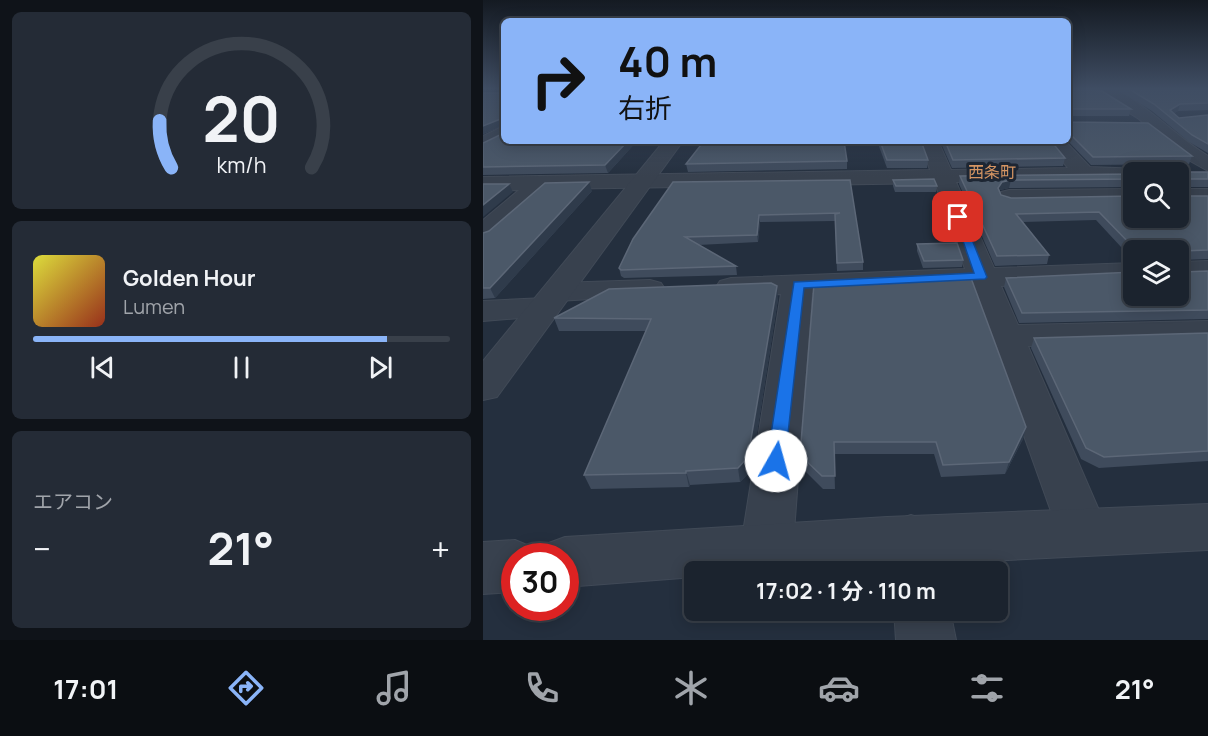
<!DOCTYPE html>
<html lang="ja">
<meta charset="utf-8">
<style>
:root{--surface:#1b232e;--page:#242b36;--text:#f1f3f6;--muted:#a0a4aa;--line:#39404a;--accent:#8ab4f8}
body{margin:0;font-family:Manrope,"Noto Sans JP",sans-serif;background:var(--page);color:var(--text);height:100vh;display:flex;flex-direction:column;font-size:22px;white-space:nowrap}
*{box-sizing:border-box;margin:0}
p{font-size:20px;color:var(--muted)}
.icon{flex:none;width:33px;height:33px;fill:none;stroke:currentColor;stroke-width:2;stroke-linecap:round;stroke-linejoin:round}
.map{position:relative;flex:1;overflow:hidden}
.side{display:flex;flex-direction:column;gap:12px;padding:12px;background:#0f1319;width:483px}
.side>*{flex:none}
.banner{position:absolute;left:18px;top:18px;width:570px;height:126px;border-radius:9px;box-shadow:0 3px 15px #0003,0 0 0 2px var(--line);background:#8ab4f8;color:#111;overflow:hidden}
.tools{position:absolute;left:640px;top:162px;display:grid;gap:12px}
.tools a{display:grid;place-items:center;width:66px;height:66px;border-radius:9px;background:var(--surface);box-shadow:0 3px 15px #0003,0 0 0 2px var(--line);font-size:30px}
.speed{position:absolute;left:18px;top:543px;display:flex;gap:12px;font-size:30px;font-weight:700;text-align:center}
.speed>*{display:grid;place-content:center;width:78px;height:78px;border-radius:50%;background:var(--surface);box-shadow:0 3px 15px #0003,0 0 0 2px var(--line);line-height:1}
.speed .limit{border:9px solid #d22;background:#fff;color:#111}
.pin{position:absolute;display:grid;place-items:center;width:51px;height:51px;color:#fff;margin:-26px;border-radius:12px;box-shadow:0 3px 9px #0006}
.me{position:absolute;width:66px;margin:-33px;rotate:7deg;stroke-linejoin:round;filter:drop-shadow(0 0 4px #0008)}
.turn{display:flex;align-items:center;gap:21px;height:126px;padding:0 18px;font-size:27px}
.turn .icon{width:78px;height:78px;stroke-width:2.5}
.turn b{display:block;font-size:42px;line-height:51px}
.big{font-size:45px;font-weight:700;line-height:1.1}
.side .card{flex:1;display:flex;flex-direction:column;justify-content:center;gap:9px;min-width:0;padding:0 21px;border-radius:9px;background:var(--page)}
.side .dial{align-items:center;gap:0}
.dial svg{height:156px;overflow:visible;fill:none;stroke:var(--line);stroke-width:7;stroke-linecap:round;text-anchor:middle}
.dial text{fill:var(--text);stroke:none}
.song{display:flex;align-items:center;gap:18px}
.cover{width:72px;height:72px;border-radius:9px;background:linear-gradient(135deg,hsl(60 70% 55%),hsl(10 70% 35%))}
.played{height:6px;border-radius:3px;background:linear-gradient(90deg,var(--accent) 85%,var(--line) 85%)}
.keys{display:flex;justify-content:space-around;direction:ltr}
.heat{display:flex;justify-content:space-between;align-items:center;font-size:33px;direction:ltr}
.trip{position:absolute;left:201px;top:561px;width:324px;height:60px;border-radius:9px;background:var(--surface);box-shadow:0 3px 15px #0003,0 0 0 2px var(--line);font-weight:700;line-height:60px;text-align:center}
.menu{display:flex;height:96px;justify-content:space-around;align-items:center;background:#0b0e12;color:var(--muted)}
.menu .icon{width:42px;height:42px}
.menu .on{color:var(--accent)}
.menu b{font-size:27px;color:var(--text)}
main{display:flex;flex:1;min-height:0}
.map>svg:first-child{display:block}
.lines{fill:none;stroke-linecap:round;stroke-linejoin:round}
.minor-casing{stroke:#414a57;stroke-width:2}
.tertiary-casing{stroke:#414a57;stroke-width:2}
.minor{fill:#38414e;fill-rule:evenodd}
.tertiary{fill:#38414e;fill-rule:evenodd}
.wall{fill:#3f4b5c}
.shaded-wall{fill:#2f3b4b}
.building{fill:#4b5868;stroke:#5c6777;stroke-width:1.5}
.route{fill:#1a73e8;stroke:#114b97;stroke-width:1.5}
.labels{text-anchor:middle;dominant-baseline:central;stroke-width:6;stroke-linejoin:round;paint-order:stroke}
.far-quarter-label{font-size:16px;fill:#d59563;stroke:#1d2633}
</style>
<main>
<section class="side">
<div class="card dial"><svg viewBox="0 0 100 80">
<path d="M14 69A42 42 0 1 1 86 69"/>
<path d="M14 69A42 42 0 0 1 8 45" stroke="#8ab4f8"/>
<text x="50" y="56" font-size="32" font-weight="700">20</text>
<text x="50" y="72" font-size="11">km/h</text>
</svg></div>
<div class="card">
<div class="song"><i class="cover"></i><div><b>Golden Hour</b><p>Lumen</p></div></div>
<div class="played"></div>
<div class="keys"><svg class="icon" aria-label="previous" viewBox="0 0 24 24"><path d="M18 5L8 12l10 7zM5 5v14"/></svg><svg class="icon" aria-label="pause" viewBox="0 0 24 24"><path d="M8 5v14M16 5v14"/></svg><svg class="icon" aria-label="next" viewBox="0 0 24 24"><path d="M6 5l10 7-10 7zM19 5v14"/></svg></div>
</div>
<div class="card"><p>エアコン</p>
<div class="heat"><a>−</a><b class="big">21°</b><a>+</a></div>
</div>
</section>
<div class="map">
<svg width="725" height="640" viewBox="0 0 725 640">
<rect width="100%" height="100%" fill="#242f3e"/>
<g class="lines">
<defs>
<g id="minor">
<path d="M614 88C617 88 625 87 628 88 662 102 692 136 725 156V171L691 152 656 119 616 94Z"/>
<path d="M21 126V139L0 150V136Z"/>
<path d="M437 141H455L468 170 585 168 563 141H582L607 167 658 169 661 172H651V179L473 182 511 268 651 263V281L518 286 535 325 725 321V341L545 346 625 531 618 547 600 554 582 547 575 531 488 287 329 293 310 545 302 562 284 569 266 562 258 545 298 294 248 296 237 293 233 287 237 281 248 278 482 269 452 183 64 189 9 238 0 241V220L36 190 0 191V177L447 170Z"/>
<path d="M651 189V203L526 204 518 202 515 197 518 192 526 190Z"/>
<rect x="696" y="189" width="29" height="14"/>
<path d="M725 261V279L696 280V262Z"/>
<path d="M167 280 178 283 182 289 178 295 74 301 63 299 59 292 63 285 74 283Z"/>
<path d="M62 298 73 301 78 308 73 315 0 321V301Z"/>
<path d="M428 515 446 521 453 538 460 572H406L403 538 410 521Z"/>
<path d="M411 610H467L473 640H413Z"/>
</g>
<g id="tertiary">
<path d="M181 141H200L14 397 0 400V361Z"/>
<path d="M725 504V550L285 572H212V577L82 587V556H58L63 544 82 537 404 517Z"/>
<path d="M32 540 51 548 54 556H32V592L0 594V542Z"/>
</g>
</defs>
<use href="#minor" class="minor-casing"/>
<use href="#tertiary" class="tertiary-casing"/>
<use href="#minor" class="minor"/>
<use href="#tertiary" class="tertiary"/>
</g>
<g class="wall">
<path d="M632 88H725V110L695 111 691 113 696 118 725 115V153L706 142 669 111Z"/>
<path d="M585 89 648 109 646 116H586L585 122 709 156 706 164 608 165 585 141Z"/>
<path d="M0 93 154 141 125 173 0 175V143L19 134 20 126 0 134Z"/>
<path d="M394 141H438L445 160 444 168H404Z"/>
<path d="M457 141H568L582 158 580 166 469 168Z"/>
<path d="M364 161V169L205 172 203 164Z"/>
<path d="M696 172H725V187H698V196H725V259L698 260 699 272 725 271V319L536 323 521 287 523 278 651 296 696 250H651V261L613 220 540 222 566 255 564 264 512 266 476 184 477 176 651 174V187L526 188 517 190 516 192 518 195 528 198 651 218Z"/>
<path d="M367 180 380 262V270L354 271 352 221 277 222 275 242 215 245 253 266 254 275 141 278 138 276 136 268 150 239Z"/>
<path d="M410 180 454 186 453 192H412L410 186Z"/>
<path d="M109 191 12 298 0 299V233Z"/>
<path d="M434 244 480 260 479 267 440 268 434 251Z"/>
<path d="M331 284 543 427 540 439 522 474 458 477 451 454H351L352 489H340L318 467 317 455Z"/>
<path d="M295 299 268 471 257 482 207 485 206 487 108 489 101 475 163 331H76L71 318Z"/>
<path d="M725 333V461L616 468 598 459 548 348 551 338Z"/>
</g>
<g class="shaded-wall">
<path d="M697 104 695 111 686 116 687 110Z"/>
<path d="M20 118 21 125 0 134V126Z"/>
<path d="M145 141H154L125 173 122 165Z"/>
<path d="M528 180 526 188 517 190 513 196 515 188 519 182Z"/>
<path d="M106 182 109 191 12 298 7 288Z"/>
<path d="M26 184 30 192 0 217V205Z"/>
<path d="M276 215 277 222 275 242 274 235Z"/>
<path d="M294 286 295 299 268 471 257 482 255 468Z"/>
<path d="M543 427 540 439 522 474 526 462Z"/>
<path d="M203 471 207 485 206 487 203 473Z"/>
</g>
<g class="building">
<path d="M20 88 21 141H145L122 165 0 167V143L19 134 20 118 0 126V93H20Z"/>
<path d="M644 88H725V103L697 104 687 110 696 118 725 115V144L709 135 671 104Z"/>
<path d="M585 89 619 91 648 109H587L585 122 665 123 709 156 610 157 585 132Z"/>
<path d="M221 141H361L364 161 203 164Z"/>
<path d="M397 141H438L445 160H404Z"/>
<path d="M462 141H568L582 158 470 160Z"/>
<path d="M656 167H697L699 172H725V179H698V196H725V250L698 251 699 272 725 271V310L539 313 523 278 651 272V296H696V250H653L616 212 533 214 566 255 514 256 477 176 651 174V179L528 180 519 182 515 188 518 195 528 198 651 196V218H696V172H654Z"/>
<path d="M451 179 454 186H413L410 180Z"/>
<path d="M367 180 380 262 354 263 352 214 357 213 276 215 274 235 202 237 253 266 138 270 136 268 150 239 190 182Z"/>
<path d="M106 182 7 288H0V233L6 231 62 183Z"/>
<path d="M0 184H26L0 205Z"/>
<path d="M474 243 480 260 441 261 434 244Z"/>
<path d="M488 278 543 427 526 462 460 465 453 442H351L352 476H339L317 455 331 284Z"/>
<path d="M288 283 294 286 265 457 255 468 203 471V473L101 475 168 319 71 318 126 289Z"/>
<path d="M725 333V451L621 457 603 448 551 338Z"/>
</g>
<linearGradient id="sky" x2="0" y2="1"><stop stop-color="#141a22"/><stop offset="0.5" stop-color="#3f4d63"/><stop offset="1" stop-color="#3f4d63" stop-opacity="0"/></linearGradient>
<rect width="725" height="177" fill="url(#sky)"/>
<path class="route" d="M471 215 480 217 504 277 502 279 321 288 302 461 300 466 293 468 287 466 284 461 311 282 491 273Z"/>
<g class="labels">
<g class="far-quarter-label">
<text x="509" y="172">西条町</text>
</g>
</g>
</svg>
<div class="tools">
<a><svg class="icon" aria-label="search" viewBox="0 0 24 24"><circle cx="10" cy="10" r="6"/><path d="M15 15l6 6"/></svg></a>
<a><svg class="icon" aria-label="layers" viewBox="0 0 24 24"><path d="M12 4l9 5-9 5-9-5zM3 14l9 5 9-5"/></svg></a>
</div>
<div class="speed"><div class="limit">30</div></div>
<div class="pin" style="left:475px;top:217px;background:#d93025"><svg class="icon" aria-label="arrive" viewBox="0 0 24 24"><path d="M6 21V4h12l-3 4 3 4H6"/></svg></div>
<svg class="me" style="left:293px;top:461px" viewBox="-20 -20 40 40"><circle r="19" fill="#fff"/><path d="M0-13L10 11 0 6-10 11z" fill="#1a73e8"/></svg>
<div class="trip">17:02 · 1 分 · 110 m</div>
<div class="banner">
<div class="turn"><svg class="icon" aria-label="right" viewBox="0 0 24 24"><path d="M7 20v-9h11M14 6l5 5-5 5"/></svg><div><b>40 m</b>右折</div></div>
</div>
</div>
</main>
<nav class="menu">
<b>17:01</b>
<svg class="icon on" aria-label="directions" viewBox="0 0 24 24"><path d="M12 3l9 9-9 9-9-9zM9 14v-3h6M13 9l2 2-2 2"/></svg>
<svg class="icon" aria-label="music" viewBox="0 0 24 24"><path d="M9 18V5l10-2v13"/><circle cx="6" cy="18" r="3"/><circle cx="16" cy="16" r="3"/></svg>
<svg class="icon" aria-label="phone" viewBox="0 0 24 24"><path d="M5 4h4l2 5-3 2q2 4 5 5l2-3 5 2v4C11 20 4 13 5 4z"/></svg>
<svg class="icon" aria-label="climate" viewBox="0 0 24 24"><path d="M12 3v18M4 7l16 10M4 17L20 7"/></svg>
<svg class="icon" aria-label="car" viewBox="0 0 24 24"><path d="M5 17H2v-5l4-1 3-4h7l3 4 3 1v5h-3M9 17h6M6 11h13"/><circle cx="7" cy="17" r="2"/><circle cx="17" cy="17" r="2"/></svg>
<svg class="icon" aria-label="filters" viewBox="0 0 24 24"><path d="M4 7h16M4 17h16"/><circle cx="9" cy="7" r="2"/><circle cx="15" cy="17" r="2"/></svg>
<b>21°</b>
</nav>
